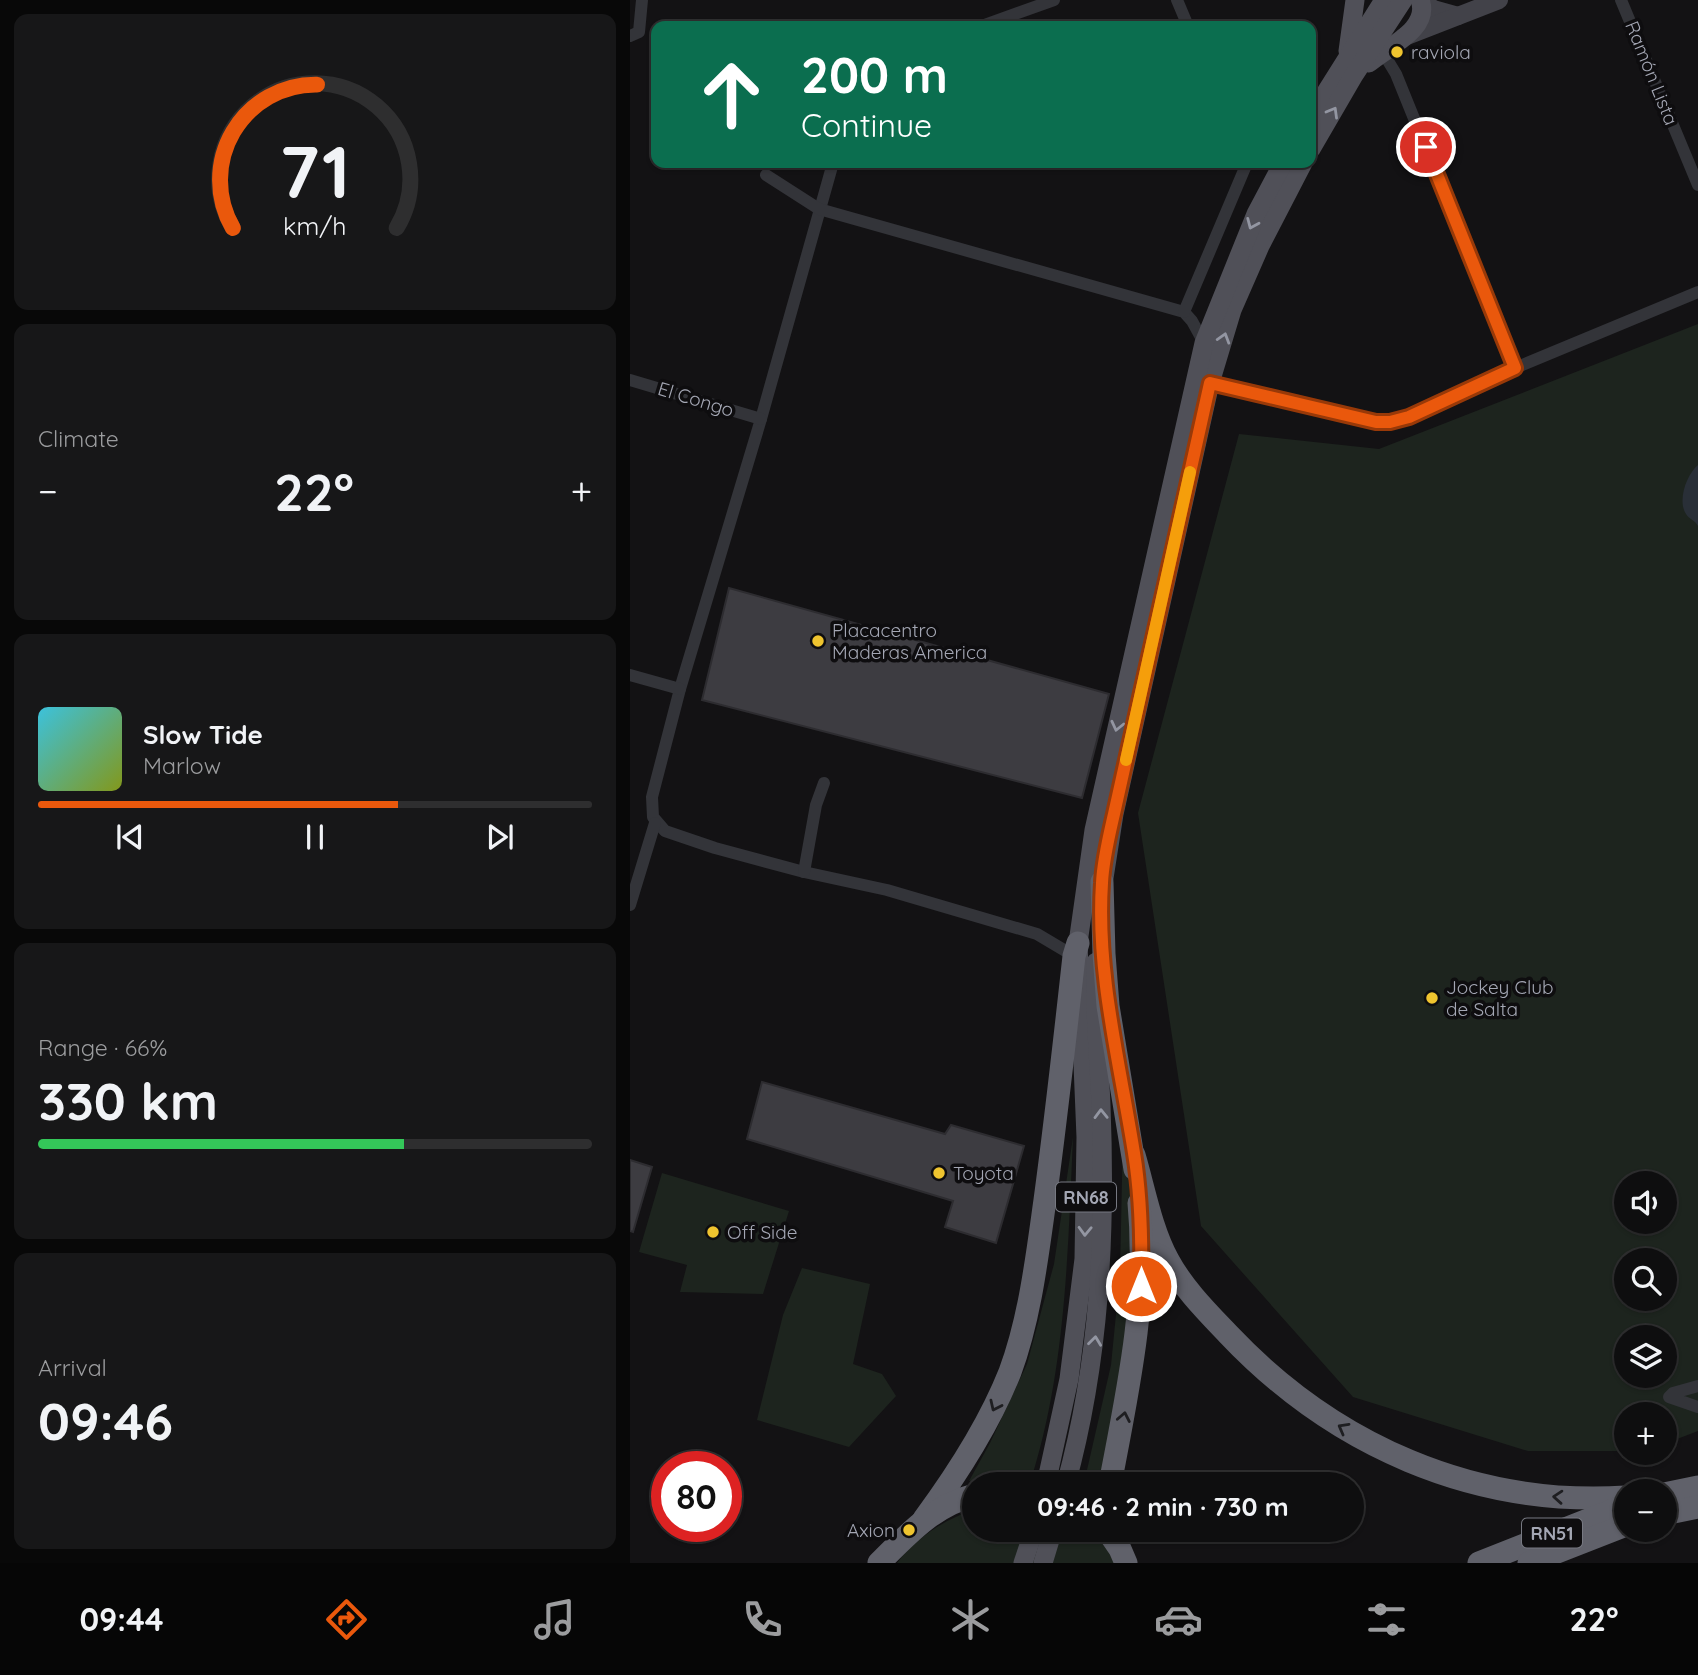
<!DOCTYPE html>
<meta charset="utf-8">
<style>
:root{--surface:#0e0e0f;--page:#171718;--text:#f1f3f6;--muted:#9b9c9e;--line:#2e2e2f;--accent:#ea580c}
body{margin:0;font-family:Quicksand,sans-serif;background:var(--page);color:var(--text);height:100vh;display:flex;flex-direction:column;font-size:26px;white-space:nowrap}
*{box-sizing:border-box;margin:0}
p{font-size:23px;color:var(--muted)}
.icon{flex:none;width:38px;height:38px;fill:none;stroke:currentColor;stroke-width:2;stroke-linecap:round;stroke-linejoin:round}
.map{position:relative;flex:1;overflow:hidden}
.drawer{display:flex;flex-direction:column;gap:14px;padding:14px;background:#080808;width:630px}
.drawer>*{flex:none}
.banner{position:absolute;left:21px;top:21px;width:665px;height:147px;border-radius:14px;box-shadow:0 2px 5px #0004,0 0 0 2px var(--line);background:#0b6e4f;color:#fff;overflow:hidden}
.controls{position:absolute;left:984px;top:1171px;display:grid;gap:14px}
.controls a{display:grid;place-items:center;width:63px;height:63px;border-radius:50%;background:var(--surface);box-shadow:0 2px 5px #0004,0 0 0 2px var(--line);font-size:35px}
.speed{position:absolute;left:21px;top:1451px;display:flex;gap:14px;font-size:35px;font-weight:700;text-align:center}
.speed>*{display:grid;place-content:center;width:91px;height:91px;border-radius:50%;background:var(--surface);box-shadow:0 2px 5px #0004,0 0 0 2px var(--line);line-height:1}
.speed .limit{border:10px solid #d22;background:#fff;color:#111}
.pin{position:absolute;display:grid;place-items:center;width:60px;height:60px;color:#fff;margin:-30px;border:4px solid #fff;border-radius:50%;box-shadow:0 2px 7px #0007}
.me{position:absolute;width:77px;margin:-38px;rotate:0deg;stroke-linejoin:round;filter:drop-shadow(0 0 5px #0008)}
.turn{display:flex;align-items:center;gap:24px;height:147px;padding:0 35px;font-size:32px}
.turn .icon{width:91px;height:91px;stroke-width:2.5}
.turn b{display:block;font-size:49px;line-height:60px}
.big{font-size:52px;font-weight:700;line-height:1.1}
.drawer .widget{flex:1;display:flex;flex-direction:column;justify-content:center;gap:10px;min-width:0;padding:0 24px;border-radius:14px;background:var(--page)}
.drawer .dial{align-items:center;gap:0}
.dial svg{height:182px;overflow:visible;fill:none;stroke:var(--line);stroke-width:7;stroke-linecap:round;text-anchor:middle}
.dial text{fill:var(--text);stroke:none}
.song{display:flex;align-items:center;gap:21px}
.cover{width:84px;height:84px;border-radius:10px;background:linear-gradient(135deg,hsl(190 70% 55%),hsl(70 70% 35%))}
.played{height:7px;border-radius:4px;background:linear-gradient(90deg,var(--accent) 65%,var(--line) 65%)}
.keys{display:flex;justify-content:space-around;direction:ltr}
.heat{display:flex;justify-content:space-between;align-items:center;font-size:38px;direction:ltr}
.charge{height:10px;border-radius:5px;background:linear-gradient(90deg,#34c759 66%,var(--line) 0)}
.trip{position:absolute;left:332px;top:1472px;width:402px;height:70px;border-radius:35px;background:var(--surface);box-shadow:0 2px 5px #0004,0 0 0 2px var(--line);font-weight:700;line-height:70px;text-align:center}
.menu{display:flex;height:112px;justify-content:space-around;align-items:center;background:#060606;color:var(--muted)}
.menu .icon{width:49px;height:49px}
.menu .on{color:var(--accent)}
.menu b{font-size:32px;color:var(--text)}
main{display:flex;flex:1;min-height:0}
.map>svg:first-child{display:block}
.green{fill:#1d241e;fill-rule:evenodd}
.water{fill:#292f37}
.building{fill:#3d3c41;stroke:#2d2c30;stroke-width:2}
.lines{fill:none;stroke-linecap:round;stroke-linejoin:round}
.street{stroke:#333439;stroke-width:12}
.secondary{stroke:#424249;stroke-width:18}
.primary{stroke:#505058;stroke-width:19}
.highway{stroke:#60616a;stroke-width:23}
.oneway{stroke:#9396a2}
.oneway2{stroke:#1e1e21}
.route-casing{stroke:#983908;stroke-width:18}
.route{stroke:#ea580c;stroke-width:12}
.slow{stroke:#f59e0b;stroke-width:12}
.poi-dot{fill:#efc42f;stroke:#0e0d0f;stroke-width:2.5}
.labels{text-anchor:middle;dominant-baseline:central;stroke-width:7;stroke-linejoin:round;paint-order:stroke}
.shield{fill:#0e0d0f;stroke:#777982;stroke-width:2}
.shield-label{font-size:18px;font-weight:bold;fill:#a4a7b4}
.poi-label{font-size:19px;fill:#a4a7b4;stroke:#0e0d0f;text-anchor:start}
.street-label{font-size:19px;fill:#a4a7b4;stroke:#0e0d0f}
</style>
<main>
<section class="drawer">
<div class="widget dial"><svg viewBox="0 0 100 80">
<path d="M14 69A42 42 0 1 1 86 69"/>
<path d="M14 69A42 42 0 0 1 51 6" stroke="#ea580c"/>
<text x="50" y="56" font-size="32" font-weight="700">71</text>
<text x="50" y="72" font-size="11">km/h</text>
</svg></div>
<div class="widget"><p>Climate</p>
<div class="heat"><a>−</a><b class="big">22°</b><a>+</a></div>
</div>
<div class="widget">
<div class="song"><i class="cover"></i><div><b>Slow Tide</b><p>Marlow</p></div></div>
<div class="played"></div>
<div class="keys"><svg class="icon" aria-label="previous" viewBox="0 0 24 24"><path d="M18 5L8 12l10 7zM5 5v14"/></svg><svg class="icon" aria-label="pause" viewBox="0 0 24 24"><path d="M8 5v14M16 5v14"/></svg><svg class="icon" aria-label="next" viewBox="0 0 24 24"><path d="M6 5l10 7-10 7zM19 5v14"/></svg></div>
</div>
<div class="widget"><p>Range · 66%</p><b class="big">330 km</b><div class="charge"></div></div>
<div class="widget"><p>Arrival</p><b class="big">09:46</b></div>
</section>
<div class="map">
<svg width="1068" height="1563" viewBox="0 0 1068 1563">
<rect width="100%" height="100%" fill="#131214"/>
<g class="green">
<path d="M1068 324V1431L1034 1444V1414H996V1451H898L723 1397 571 1226 508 813 609 434 749 449ZM996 1183H1034V1222H996ZM996 1260H1034V1298H996ZM996 1337H1034V1376H996Z"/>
<path d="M493 1131C505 1210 506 1292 495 1371 490 1406 479 1441 471 1476L457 1470 481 1365 490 1274Z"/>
<path d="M443 1137C438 1248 436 1365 403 1473L339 1481 360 1443 397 1364 424 1264Z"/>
<path d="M32 1173 159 1211 133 1294 50 1292 57 1265 9 1252Z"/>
<path d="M172 1268 240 1284 223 1364 252 1374 266 1396 219 1447 127 1420 153 1315Z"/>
<path d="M345 1509V1530H464L469 1534 486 1563H267C287 1537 314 1520 345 1509Z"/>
</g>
<path class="water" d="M1068 465V526C1065 520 1059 519 1056 514 1047 500 1057 474 1068 465Z"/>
<g class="building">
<path d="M99 588 479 694 452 798 72 700Z"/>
<path d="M132 1082 315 1134 321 1125 394 1146 366 1243 315 1227 323 1201 117 1139Z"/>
<path d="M0 1160 22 1167 3 1232 0 1231Z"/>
</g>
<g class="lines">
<g class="street">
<path d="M547 0 558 26"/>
<path d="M991 0 1068 185"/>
<path d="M352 26 424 0"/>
<path d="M0 36 9 32 12 0"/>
<path d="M752 51 766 74 885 368"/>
<path d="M203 163 131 419 50 689 22 797 23 817 35 831 85 848 174 872 257 890 407 934 444 956"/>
<path d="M136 175 189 209 554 312 562 321 574 343"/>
<path d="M554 312 617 163"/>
<path d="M0 380 131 419"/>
<path d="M580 383 746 422H760L779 417 885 368 1068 292"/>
<path d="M0 675 50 689"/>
<path d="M174 872 186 805 194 783"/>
<path d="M0 905 25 823"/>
<path d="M1068 1386 1043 1393 1039 1397 1068 1407"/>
</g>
<g class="secondary">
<path d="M792 0 803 9 828 16"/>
<path d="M774 37 869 0"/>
</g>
<g class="primary">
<path d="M718 51 725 0"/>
<path d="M739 63C757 47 801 29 790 0"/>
<path d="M681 116 754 0"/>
<path d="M681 149 724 75 773 0"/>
<path d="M471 897 484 814 580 383 602 310 630 246 673 163"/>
<path d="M416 1484 439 1379 454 1259 456 1137 448 943 464 830 574 343 626 214 653 163"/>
<path d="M436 1484C470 1360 476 1234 471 1105 469 1057 464 1010 466 962"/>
<path d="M393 1563 404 1530"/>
<path d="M413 1563 423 1530"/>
</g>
<g class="highway">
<path d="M472 882 474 954 478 1006 505 1169"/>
<path d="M504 1155C514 1189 521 1229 538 1260 553 1288 577 1312 598 1334 703 1445 843 1507 996 1497"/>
<path d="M480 1484C498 1390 518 1299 509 1203"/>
<path d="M1034 1494 1068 1487"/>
<path d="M1034 1514 1068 1507"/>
<path d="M294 1519C328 1473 359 1425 380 1372 400 1318 407 1257 415 1200 426 1119 435 1038 444 956L448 943"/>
<path d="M477 1530 490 1549 496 1563"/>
<path d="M249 1563C278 1534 304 1505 345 1495"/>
<path d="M849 1563 996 1505"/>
<path d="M899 1563 996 1525"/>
</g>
</g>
<defs><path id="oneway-chevron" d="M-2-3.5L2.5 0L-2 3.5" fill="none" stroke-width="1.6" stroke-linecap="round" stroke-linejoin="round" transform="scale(1.75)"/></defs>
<g class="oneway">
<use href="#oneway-chevron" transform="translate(703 112) rotate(-60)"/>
<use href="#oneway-chevron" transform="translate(622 224) rotate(113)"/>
<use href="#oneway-chevron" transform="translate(594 338) rotate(-73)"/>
<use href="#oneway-chevron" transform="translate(487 726) rotate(103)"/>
<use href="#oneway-chevron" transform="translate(471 1114) rotate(-91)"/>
<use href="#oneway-chevron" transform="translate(455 1231) rotate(92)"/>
<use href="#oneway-chevron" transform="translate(465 1341) rotate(-83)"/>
</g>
<g class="oneway2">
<use href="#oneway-chevron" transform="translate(365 1406) rotate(115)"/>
<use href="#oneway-chevron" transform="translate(494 1417) rotate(-79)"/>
<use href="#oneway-chevron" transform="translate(713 1428) rotate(-151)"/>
<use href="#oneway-chevron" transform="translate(928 1497) rotate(-176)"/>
</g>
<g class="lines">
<defs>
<path id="route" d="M511 1286C512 1242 511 1196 504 1153 490 1064 466 973 472 883 473 860 479 836 484 814L580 383 746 422H760L779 417 885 368 796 147"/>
</defs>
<use href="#route" class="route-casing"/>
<use href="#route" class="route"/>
<path class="slow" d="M496 760 560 472"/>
</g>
<g class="poi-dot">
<circle cx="767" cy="52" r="7"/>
<circle cx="188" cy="641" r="7"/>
<circle cx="802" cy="998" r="7"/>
<circle cx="309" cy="1173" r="7"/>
<circle cx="83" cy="1232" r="7"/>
<circle cx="279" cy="1530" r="7"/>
</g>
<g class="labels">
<g class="shield">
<rect x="426" y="1182.5" width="60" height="29" rx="5"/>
<rect x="892" y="1518.5" width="60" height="29" rx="5"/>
</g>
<g class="shield-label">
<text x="456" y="1197">RN68</text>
<text x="922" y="1533">RN51</text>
</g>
<g class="poi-label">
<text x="781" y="52">raviola</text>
<text x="202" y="630">Placacentro<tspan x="202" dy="22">Maderas America</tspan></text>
<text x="816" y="987">Jockey Club<tspan x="816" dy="22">de Salta</tspan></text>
<text x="323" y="1173">Toyota</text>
<text x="97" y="1232">Off Side</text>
<text x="265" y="1530" text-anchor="end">Axion</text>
</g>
<g class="street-label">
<text transform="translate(1022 73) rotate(68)">Ramón Lista</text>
<text transform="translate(66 399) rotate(17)">El Congo</text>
</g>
</g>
</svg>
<div class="controls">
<a><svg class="icon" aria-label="sound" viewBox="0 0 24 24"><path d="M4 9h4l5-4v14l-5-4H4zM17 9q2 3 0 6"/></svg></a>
<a><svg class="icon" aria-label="search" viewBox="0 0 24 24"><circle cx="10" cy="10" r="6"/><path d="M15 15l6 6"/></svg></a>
<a><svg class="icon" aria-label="layers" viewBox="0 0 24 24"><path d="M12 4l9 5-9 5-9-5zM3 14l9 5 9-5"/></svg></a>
<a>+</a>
<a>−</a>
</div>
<div class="speed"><div class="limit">80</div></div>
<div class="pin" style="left:796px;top:147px;background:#d93025"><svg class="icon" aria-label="arrive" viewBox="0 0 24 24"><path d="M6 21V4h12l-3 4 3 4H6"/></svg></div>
<svg class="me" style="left:511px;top:1286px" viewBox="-20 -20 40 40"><circle r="17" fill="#ea580c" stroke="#fff" stroke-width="3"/><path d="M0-11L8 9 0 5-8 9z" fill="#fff"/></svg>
<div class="trip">09:46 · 2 min · 730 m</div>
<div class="banner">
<div class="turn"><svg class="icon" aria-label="ahead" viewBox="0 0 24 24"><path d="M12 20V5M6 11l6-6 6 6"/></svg><div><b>200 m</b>Continue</div></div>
</div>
</div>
</main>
<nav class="menu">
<b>09:44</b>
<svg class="icon on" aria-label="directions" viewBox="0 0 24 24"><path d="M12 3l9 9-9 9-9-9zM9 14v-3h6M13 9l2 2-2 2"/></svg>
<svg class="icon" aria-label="music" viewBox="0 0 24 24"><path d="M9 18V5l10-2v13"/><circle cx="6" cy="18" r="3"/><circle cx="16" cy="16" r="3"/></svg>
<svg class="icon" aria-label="phone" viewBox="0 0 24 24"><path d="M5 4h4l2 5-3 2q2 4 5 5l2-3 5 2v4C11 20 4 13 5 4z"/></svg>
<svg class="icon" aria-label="climate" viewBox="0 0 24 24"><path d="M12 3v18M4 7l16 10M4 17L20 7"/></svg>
<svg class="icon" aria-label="car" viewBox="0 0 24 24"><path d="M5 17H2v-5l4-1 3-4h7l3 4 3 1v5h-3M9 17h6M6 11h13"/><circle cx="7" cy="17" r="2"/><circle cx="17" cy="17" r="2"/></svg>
<svg class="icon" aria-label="filters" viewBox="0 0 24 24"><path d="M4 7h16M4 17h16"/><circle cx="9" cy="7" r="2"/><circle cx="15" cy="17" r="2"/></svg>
<b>22°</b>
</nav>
